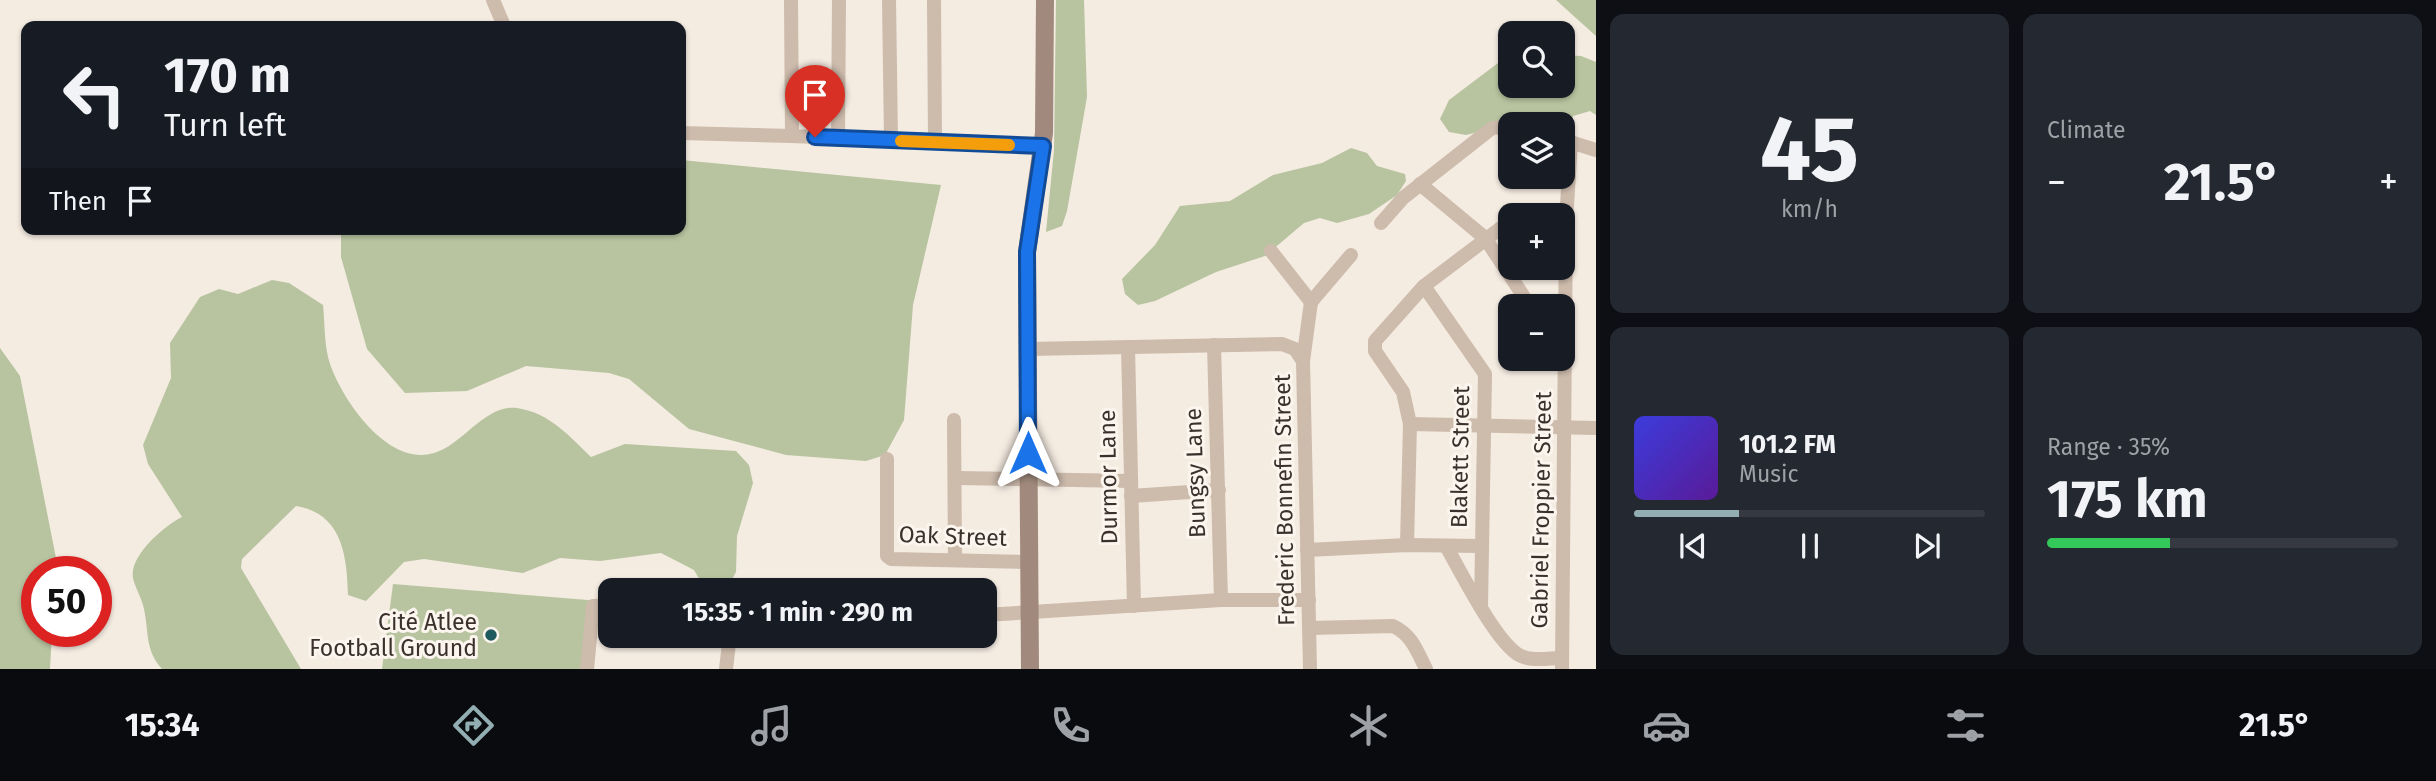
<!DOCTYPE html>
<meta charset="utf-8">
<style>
:root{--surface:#171b24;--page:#242831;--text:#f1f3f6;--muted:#9ea1a6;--line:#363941;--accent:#92aeb2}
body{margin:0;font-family:"Fira Sans",sans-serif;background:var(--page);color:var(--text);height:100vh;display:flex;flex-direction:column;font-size:26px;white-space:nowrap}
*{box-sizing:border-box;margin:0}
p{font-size:23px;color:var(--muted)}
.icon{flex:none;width:38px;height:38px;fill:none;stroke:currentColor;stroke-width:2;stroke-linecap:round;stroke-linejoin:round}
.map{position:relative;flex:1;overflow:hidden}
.drawer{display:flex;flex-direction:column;gap:14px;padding:14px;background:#0d0f14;width:840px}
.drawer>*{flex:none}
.top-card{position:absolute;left:21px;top:21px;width:665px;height:214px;border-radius:14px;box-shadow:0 2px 5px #0004;background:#171b24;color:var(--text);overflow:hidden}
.fabs{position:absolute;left:1498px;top:21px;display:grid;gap:14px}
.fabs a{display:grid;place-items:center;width:77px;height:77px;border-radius:14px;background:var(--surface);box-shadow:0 2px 5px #0004;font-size:35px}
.speed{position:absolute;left:21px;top:556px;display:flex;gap:14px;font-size:35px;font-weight:700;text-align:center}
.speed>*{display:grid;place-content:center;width:91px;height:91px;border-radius:50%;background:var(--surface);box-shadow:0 2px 5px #0004;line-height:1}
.speed .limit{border:10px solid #d22;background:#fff;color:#111}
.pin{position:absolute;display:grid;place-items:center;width:60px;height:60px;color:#fff;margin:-72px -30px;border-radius:50% 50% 50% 0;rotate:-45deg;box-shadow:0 0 7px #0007}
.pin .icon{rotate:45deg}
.me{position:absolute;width:77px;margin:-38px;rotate:0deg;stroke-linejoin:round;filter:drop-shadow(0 0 5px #0008)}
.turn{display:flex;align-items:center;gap:24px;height:147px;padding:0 28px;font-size:32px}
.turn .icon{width:91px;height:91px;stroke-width:2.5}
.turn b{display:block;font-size:49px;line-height:60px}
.then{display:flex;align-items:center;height:66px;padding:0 28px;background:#0003;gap:14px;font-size:26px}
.big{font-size:52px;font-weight:700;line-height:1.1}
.drawer .card{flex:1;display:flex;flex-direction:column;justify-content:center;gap:10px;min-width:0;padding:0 24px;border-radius:14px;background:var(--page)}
.drawer .dial{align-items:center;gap:0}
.dial b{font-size:91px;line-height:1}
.song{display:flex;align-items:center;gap:21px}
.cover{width:84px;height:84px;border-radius:10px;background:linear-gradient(135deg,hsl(240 70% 55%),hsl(270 70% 35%))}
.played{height:7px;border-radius:4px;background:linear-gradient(90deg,var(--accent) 30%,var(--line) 30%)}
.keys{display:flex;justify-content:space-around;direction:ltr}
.heat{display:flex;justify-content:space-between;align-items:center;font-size:38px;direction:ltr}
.charge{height:10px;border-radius:5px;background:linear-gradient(90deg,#34c759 35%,var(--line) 0)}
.drawer .tiles{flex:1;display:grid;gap:14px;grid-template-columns:repeat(2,1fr)}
.trip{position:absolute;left:598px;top:578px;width:399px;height:70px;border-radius:14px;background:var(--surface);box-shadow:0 2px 5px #0004;font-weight:700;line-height:70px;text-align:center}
.menu{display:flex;height:112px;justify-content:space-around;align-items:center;background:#090b0e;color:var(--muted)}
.menu .icon{width:49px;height:49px}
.menu .current{color:var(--accent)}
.menu b{font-size:32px;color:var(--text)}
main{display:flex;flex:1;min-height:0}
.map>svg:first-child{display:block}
.green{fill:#b8c4a0}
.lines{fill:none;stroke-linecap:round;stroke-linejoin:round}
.minor{stroke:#cdbbac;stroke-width:14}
.secondary{stroke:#a18a7d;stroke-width:18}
.route-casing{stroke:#114b97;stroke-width:18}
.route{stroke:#1a73e8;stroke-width:12}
.slow{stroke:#f59e0b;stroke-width:12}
.poi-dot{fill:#1f5a5e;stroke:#fbf5ee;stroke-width:2.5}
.labels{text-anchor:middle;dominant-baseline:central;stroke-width:6;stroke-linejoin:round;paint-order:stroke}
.street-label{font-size:23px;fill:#3b302b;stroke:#fbf5ee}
.poi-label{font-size:23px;fill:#3b302b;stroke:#fbf5ee;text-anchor:end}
</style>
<main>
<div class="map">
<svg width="1596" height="669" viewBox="0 0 1596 669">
<rect width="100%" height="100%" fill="#f4ebe1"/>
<g class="green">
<path d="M1056 0H1084L1087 97 1067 211 1062 226 1046 232 1054 150Z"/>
<path d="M1556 0H1596V36Z"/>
<path d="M1510 54V86H1563V55L1581 56 1596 62V115L1590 111 1573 116 1569 132H1563V124H1510L1466 135 1449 132 1440 119 1449 100Z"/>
<path d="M1351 148 1367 153 1377 166 1405 174 1406 181 1397 195 1369 214 1337 223 1320 218 1304 223 1265 256 1216 272 1155 301 1138 305 1125 294 1122 279 1155 245 1180 206 1230 201 1273 175 1322 163Z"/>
<path d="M681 160 941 185 913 305 904 420 885 455 866 461 786 455 689 429 629 379 609 373 526 366 467 391 405 393 367 349 341 257V229H681Z"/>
<path d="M272 280 289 283 323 305C325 324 324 346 330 364 343 401 388 467 434 453 463 445 485 404 517 408 550 413 569 436 591 457L625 444 736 451 749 465 753 483 737 536 736 572 726 590 704 587 694 570 661 553 600 561 560 558 523 573 424 559 404 562 366 601 348 595C347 556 342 513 296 506L242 559 241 568 301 669H162C145 650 149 633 144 609 142 598 135 588 133 578 129 556 164 526 182 517L148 464 143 445 171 378 170 343 200 297 219 289 238 294Z"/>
<path d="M0 348 20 376 56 558 55 572H37V632H52L50 669H0Z"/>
<path d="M393 584 600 601 590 669H382Z"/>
</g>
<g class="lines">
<g class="minor">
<path d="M493 0 504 26"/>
<path d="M791 0 792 136 1043 146"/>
<path d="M889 0 891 140"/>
<path d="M934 0 935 142"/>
<path d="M681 133 792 136"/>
<path d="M838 138 839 0"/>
<path d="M1564 140 1596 150"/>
<path d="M1420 184 1485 238 1530 306"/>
<path d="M1520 215 1533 212 1546 215"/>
<path d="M1381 223 1403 198 1492 128 1510 126"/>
<path d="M1271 251 1311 302 1303 361"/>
<path d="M1424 286 1485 374 1481 606"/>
<path d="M1311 302 1351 255"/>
<path d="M1214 345 1221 600"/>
<path d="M1128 347 1134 606"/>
<path d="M1028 349 1282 344 1295 349 1303 361 1310 669"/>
<path d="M954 420 955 559"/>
<path d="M1410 424 1596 428"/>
<path d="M887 459V556L891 559 1031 562"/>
<path d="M956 478 1131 481"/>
<path d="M1131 496 1219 490"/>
<path d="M1407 545 1410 424 1403 392 1375 351V341L1424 286 1510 221"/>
<path d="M1446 546C1461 572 1495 641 1519 655 1531 662 1549 658 1562 658"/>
<path d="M1307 550 1407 545 1481 546"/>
<path d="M985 615 1221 600H1309"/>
<path d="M1310 628 1393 626C1412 635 1417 651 1426 669"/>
<path d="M587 669 593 606 611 605"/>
<path d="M726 669 730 635"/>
<path d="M1562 669 1566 221 1571 142"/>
</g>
<path class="secondary" d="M1030 669 1027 252 1044 133 1045 0"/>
</g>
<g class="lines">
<defs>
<path id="route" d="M815 137 1043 146 1027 252 1028 453"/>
</defs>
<use href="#route" class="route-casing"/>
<use href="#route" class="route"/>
<path class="slow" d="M901 141 1009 145"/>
</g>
<circle class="poi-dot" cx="491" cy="635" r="7"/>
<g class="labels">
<g class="street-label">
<text transform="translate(1460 457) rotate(-89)">Blakett Street</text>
<text transform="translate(1195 473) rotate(-92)">Bungsy Lane</text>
<text transform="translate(1108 477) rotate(-91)">Durmor Lane</text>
<text transform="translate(1284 500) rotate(-91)">Frederic Bonnefin Street</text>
<text transform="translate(1541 510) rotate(-89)">Gabriel Froppier Street</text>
<text transform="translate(953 536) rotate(2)">Oak Street</text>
</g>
<g class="poi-label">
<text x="477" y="622">Cité Atlee<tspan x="477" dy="26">Football Ground</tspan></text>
</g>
</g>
</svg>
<div class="fabs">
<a><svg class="icon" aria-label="search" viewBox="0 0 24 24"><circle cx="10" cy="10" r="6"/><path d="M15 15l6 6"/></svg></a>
<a><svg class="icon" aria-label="layers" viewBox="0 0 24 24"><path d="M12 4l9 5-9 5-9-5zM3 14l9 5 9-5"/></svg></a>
<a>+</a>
<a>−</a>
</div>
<div class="speed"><div class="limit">50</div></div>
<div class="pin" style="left:815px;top:137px;background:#d93025"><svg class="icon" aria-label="arrive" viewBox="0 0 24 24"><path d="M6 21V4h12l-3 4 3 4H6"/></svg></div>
<svg class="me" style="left:1028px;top:453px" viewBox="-20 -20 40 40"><path d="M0-17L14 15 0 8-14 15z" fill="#1a73e8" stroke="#fff" stroke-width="4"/></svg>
<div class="trip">15:35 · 1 min · 290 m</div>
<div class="top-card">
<div class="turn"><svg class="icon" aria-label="left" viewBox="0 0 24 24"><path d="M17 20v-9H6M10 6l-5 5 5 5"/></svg><div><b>170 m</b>Turn left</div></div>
<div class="then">Then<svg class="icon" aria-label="arrive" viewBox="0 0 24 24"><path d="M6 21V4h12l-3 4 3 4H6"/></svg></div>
</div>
</div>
<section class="drawer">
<div class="tiles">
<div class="card dial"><b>45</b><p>km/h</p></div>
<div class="card"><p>Climate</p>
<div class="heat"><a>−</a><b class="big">21.5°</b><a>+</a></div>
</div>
<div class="card">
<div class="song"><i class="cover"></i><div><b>101.2 FM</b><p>Music</p></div></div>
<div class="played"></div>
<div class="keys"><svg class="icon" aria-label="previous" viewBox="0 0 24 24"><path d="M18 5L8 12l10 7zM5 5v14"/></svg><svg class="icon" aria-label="pause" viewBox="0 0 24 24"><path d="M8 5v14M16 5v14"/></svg><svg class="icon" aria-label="next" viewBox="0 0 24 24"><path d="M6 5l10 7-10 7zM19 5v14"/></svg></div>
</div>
<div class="card"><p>Range · 35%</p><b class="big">175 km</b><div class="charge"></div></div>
</div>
</section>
</main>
<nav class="menu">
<b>15:34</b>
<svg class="icon current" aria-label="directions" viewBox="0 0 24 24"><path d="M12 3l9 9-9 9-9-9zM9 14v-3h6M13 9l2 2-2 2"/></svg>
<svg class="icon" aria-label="music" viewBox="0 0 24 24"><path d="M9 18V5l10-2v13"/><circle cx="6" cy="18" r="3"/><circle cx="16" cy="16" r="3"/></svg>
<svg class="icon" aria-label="phone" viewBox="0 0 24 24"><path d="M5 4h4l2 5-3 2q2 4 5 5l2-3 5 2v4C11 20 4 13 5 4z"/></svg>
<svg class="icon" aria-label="climate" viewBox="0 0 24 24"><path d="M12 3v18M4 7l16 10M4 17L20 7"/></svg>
<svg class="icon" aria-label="car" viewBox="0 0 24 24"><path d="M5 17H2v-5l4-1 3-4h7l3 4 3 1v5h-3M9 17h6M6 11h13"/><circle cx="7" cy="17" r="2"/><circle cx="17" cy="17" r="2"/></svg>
<svg class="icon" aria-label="filters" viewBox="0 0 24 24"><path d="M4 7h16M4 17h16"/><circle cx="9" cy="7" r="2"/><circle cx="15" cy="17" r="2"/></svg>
<b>21.5°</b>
</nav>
